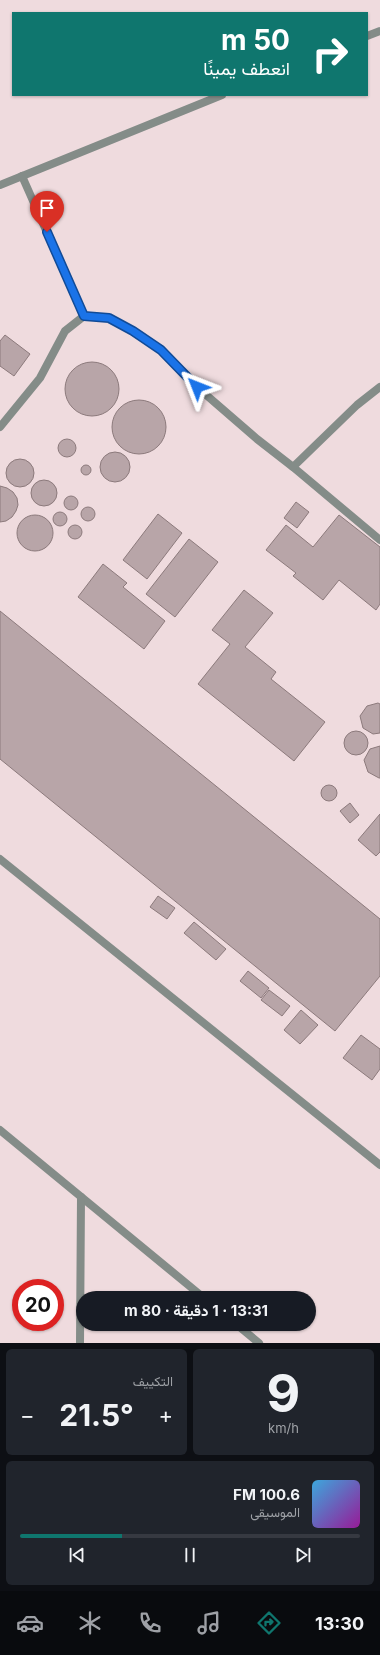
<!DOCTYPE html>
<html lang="ar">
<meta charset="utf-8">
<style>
:root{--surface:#171b24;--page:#20242c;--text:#f1f3f6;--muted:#9ea1a6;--line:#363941;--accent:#0f766e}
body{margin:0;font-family:Inter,Vazirmatn,sans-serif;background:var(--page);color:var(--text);direction:rtl;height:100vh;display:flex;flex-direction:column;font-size:15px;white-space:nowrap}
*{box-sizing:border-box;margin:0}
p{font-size:13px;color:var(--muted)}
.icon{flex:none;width:22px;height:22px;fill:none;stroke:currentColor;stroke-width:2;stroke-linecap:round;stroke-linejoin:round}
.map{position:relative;height:1343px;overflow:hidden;direction:ltr}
.sheet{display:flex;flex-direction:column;gap:6px;padding:6px;background:#0d0f14;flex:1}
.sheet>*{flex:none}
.hud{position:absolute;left:12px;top:12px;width:356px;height:84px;border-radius:0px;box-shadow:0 1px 3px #0004;direction:rtl;background:#0f766e;color:#fff;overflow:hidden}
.speed{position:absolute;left:12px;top:1279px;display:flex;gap:8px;font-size:20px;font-weight:700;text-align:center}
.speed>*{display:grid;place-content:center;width:52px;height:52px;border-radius:50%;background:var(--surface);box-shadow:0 1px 3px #0004;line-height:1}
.speed .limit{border:6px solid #d22;background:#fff;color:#111}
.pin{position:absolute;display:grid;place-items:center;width:34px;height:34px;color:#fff;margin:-41px -17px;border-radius:50% 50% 50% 0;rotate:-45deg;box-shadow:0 0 4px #0007}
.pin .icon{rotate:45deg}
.me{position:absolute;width:44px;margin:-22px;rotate:315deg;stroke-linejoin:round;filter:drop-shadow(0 0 3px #0008)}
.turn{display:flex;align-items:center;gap:14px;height:84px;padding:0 12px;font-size:18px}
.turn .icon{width:52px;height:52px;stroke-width:2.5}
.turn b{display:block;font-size:28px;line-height:34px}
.big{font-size:30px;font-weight:700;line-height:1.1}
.sheet .widget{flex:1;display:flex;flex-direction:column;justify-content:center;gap:6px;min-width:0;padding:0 14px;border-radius:6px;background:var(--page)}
.sheet .dial{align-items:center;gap:0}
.dial b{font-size:52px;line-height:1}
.song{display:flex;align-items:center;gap:12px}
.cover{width:48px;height:48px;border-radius:6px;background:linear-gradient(135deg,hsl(200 70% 55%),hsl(300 70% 35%))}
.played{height:4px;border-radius:2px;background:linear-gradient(90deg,var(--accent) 30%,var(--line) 30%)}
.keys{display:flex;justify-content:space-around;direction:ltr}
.heat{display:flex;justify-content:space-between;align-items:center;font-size:22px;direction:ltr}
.sheet .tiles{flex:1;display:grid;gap:6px;grid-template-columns:1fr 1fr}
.widget:last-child{grid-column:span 2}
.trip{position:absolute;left:76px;top:1291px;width:240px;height:40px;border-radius:20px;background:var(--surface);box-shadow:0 1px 3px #0004;font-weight:700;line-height:40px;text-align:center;direction:rtl}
.tabs{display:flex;height:64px;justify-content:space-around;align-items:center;background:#090b0e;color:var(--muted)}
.tabs .icon{width:28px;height:28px}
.tabs .active{color:var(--accent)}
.tabs b{font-size:18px;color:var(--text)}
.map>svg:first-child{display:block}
.building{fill:#b8a5a8;stroke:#8c7a7c}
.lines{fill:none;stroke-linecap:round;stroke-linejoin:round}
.lane{stroke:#848c88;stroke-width:8}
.street{stroke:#848c88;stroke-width:8}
.route-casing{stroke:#114b97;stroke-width:10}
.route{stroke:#1a73e8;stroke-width:7}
</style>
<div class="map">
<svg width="380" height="1343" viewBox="0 0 380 1343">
<rect width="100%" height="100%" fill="#efdbde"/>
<g class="building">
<path d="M5 335 30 354 14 376 0 366V341Z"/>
<circle cx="92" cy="389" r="27"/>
<circle cx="139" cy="427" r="27"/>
<circle cx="67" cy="448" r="9"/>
<circle cx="115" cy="467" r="15"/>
<circle cx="20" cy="473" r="14"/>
<circle cx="86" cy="470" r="5"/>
<circle cx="44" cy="493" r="13"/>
<path d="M0 486 7 488 13 492 17 498 18 505 16 511 12 517 6 521 0 522Z"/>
<circle cx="71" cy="503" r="7"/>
<path d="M296 502 309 512 297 528 284 518Z"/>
<circle cx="88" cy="514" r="7"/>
<circle cx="60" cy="519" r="7"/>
<path d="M158 514 182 533 147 579 123 560Z"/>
<circle cx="35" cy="533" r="18"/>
<path d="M339 515 380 547V604L376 610 339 580 323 600 293 576 296 573 266 550 286 525 313 547Z"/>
<circle cx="75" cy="532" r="7"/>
<path d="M189 539 218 562 175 617 146 594Z"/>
<path d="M103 564 127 583 123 587 165 621 144 649 78 597Z"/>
<path d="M244 590 273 613 245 647 276 672 271 679 325 722 294 761 198 684 230 644 212 630Z"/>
<path d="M0 611 380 919V976L335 1031 0 759Z"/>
<path d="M378 703 380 704V733L373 734 363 728 360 716 367 706Z"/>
<circle cx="356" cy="743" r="12"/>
<path d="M380 746V778H379L368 772 364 760 370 749Z"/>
<circle cx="329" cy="793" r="8"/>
<path d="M350 803 359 815 350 823 340 811Z"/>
<path d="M380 814V852L376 856 358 840Z"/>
<path d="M158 896 175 908 167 919 150 907Z"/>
<path d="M194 922 226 949 216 960 184 933Z"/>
<path d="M248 971 269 988 261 998 240 981Z"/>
<path d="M269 990 290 1006 282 1016 261 1000Z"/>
<path d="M301 1010 318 1025 300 1044 284 1030Z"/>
<path d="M361 1035 380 1049V1069L372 1080 343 1058Z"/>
</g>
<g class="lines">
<g class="lane">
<path d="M22 176 84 316"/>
<path d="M0 427 40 378 65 331 84 316 109 318 133 331 161 350 197 387 257 439 293 467 380 540"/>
<path d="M293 467 357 405 380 387"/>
</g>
<g class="street">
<path d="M367 36 380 31"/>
<path d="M0 185 222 95"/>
<path d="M0 859 380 1165"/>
<path d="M0 1130 204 1298"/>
<path d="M236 1324 259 1343"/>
<path d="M80 1343 81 1197"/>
</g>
</g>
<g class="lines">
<defs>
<path id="route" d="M47 232 84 316 109 318 133 331 161 350 197 387"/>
</defs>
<use href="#route" class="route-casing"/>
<use href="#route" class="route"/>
</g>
</svg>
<div class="speed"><div class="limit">20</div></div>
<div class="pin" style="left:47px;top:232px;background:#d93025"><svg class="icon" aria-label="arrive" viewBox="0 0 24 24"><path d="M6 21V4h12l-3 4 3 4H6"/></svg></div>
<svg class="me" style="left:197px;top:387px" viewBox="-20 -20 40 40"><path d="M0-17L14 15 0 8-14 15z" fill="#1a73e8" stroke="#fff" stroke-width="4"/></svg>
<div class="trip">13:31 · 1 دقيقة · 80 m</div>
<div class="hud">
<div class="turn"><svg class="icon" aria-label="right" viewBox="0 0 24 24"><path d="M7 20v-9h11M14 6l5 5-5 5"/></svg><div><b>50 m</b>انعطف يمينًا</div></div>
</div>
</div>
<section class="sheet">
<div class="tiles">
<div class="widget dial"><b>9</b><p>km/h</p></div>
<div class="widget"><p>التكييف</p>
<div class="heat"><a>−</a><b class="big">21.5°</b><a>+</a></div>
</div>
<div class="widget">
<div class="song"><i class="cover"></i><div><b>100.6 FM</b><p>الموسيقى</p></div></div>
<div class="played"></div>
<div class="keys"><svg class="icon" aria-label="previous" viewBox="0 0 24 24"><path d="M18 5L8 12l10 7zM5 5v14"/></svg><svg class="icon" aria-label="pause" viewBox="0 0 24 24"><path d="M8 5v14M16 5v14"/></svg><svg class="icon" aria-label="next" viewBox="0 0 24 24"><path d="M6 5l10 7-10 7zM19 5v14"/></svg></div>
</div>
</div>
</section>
<nav class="tabs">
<b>13:30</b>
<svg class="icon active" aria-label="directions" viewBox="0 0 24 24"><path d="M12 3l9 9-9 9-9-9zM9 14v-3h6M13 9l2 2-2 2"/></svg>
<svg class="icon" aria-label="music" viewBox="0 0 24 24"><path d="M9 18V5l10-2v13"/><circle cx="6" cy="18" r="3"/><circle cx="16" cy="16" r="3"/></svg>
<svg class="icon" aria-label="phone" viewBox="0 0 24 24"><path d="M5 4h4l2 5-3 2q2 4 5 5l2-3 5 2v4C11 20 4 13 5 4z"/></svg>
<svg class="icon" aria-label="climate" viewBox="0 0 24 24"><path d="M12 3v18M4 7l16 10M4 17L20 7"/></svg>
<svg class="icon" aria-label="car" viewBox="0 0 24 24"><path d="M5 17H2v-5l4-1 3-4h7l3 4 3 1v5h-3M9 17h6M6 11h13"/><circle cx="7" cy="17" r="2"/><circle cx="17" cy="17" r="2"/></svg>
</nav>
